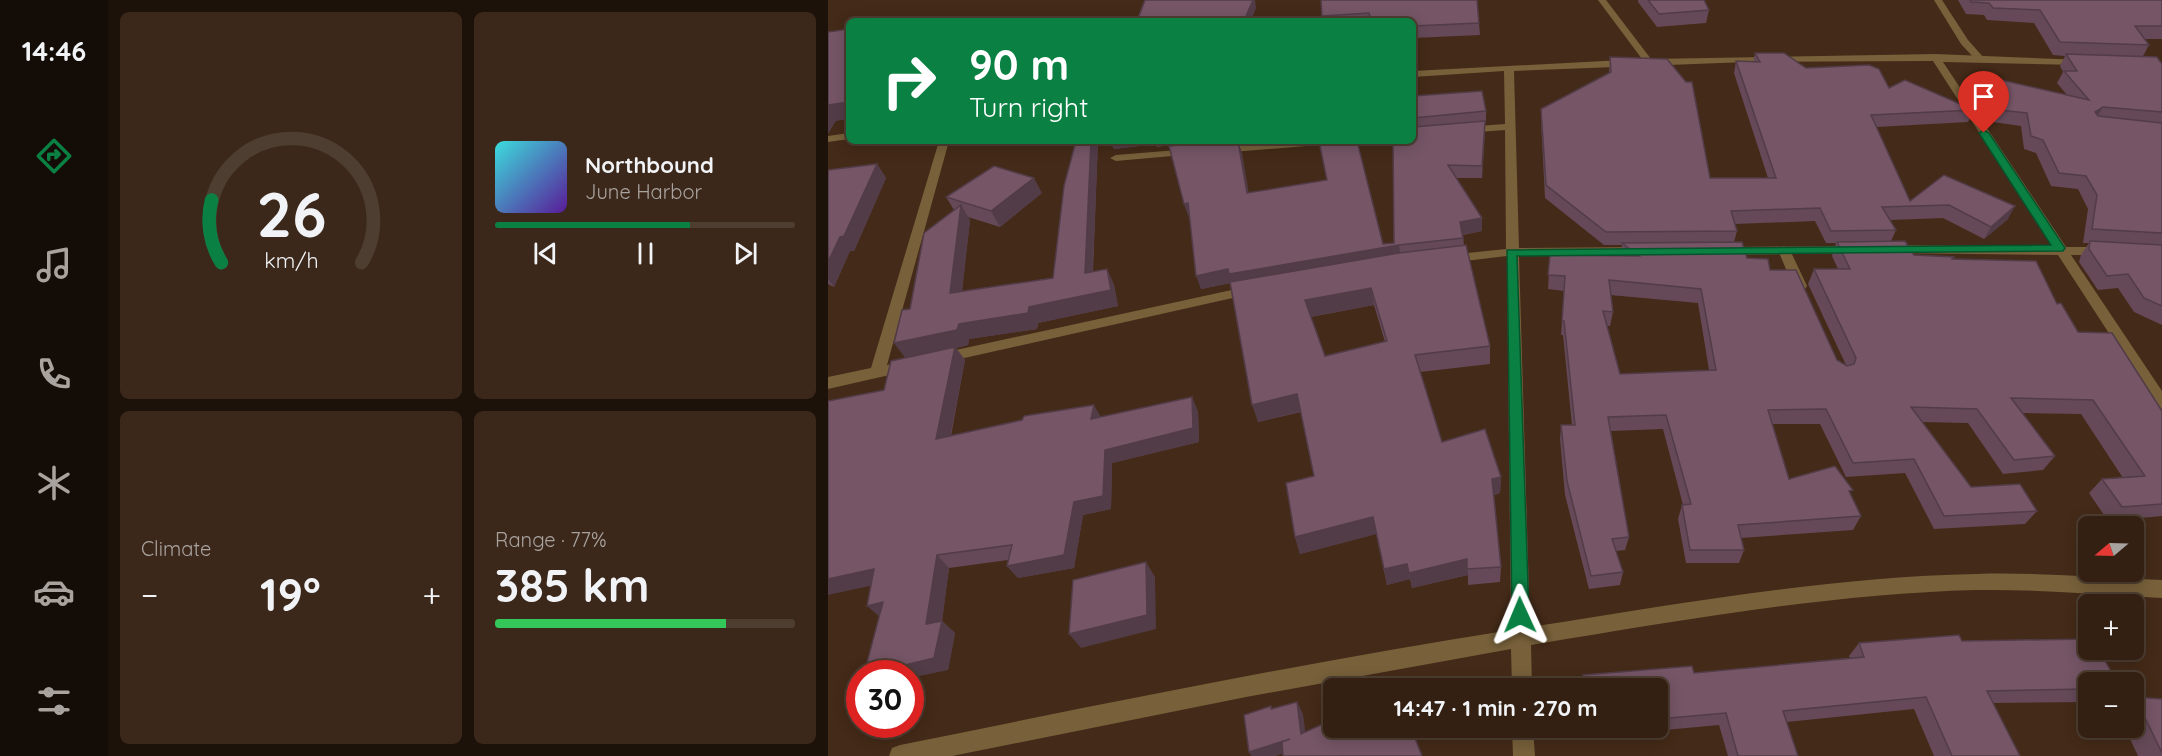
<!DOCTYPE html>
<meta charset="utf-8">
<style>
:root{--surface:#332012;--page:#3b281b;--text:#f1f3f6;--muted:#a9a39f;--line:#4e3e32;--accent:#0b8043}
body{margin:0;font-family:Quicksand,sans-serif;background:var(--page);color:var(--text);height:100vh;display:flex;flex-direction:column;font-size:22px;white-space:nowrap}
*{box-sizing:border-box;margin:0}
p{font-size:20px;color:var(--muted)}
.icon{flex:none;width:33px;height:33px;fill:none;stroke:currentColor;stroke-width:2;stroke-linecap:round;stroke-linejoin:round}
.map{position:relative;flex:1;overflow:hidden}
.side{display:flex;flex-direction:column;gap:12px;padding:12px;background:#1c120a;width:720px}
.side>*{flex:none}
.hud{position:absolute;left:18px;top:18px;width:570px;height:126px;border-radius:9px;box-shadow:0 3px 15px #0003,0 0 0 2px var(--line);background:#0b8043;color:#fff;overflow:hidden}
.needle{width:39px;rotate:251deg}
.fabs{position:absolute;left:1250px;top:516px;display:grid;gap:12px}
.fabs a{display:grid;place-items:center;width:66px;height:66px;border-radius:9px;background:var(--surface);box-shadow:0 3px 15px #0003,0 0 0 2px var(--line);font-size:30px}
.speed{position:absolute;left:18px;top:660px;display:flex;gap:12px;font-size:30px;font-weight:700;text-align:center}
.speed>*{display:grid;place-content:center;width:78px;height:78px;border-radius:50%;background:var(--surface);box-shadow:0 3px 15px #0003,0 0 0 2px var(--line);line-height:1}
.speed .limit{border:9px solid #d22;background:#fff;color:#111}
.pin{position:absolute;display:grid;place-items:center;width:51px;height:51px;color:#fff;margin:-62px -26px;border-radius:50% 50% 50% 0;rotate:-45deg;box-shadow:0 0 6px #0007}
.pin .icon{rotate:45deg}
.me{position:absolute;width:66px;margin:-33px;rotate:359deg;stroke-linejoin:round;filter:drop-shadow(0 0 4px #0008)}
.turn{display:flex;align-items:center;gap:21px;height:126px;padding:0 24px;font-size:27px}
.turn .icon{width:78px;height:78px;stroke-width:2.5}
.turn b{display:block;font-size:42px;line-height:51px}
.big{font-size:45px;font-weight:700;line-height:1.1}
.side .widget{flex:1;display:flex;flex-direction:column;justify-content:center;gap:9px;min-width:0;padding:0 21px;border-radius:9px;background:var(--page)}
.side .dial{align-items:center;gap:0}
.dial svg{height:156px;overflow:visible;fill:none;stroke:var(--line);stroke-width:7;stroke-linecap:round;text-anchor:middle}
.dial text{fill:var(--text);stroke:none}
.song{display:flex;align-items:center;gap:18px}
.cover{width:72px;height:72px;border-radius:9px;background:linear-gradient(135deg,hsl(180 70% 55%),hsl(270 70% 35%))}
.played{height:6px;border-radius:3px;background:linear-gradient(90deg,var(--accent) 65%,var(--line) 65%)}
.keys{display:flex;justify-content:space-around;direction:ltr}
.heat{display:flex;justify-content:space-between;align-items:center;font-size:33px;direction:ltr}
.charge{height:9px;border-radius:4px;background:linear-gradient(90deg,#34c759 77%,var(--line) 0)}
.side .tiles{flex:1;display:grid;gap:12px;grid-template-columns:repeat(2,1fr)}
.trip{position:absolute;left:495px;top:678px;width:345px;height:60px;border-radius:9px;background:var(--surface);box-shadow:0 3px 15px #0003,0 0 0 2px var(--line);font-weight:700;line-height:60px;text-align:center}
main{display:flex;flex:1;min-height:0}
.tab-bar{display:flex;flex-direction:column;width:108px;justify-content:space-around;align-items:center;background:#140d07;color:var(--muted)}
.tab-bar .icon{width:42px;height:42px}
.tab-bar .active{color:var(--accent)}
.tab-bar b{font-size:27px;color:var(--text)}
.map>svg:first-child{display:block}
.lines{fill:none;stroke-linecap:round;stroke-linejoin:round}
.lane{fill:#77603a;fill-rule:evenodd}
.street{fill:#77603a;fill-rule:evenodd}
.wall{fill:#654958;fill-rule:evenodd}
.shaded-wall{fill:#523c47}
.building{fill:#755566;stroke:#523c47;stroke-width:1.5;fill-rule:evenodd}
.route{fill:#0b8043;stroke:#07532c;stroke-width:1.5}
</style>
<main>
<nav class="tab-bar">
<b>14:46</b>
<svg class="icon active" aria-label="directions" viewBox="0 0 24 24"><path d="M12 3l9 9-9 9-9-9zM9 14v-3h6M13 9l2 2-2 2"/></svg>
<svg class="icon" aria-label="music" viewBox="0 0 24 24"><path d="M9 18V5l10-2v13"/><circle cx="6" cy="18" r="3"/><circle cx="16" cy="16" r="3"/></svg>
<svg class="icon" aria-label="phone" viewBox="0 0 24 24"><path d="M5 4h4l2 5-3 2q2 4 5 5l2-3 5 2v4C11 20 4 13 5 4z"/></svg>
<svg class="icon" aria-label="climate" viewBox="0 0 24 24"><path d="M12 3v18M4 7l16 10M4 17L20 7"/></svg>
<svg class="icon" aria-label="car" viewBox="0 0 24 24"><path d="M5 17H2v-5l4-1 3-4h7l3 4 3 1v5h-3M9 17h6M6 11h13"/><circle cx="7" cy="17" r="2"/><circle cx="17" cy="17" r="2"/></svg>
<svg class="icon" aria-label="filters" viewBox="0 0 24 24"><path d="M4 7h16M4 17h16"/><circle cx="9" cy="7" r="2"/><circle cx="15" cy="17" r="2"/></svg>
</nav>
<section class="side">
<div class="tiles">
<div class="widget dial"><svg viewBox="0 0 100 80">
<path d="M14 69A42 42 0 1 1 86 69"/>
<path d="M14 69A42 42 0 0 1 9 37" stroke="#0b8043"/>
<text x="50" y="56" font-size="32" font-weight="700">26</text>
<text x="50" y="72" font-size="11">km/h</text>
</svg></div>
<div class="widget">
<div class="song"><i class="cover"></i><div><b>Northbound</b><p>June Harbor</p></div></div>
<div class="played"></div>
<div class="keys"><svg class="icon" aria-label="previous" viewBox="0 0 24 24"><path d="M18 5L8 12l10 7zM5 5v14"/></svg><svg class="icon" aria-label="pause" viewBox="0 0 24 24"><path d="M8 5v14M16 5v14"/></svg><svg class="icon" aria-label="next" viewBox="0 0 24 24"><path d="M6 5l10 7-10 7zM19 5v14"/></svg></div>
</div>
<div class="widget"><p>Climate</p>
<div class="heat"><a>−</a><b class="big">19°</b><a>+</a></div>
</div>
<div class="widget"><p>Range · 77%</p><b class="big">385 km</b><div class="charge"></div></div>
</div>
</section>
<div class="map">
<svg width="1334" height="756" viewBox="0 0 1334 756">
<rect width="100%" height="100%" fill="#442a18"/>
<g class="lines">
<g class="lane">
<path d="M1106 0H1114L1140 40 1156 58 1154 60H1148L1133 44Z"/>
<path d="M956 246 962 250 979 286 977 289H967L965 286 950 250Z"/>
</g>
<g class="street">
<path d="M770 0H778L823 59 1107 54 1256 60 1258 62 1253 65 1115 62 1238 247H1277L1283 251 1277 255H1243L1334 391V409L1329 407 1230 255 1064 253 1058 249 1064 245 1225 247 1105 61 919 62 686 71 691 248 812 247 818 251 812 255 691 256 702 627C850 604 999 577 1148 574 1210 572 1272 578 1334 580V598C1272 595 1210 589 1148 590 999 594 850 621 703 645L704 688H684L683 649 418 697 124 756H61L64 748 72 745C275 704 478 662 683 630L679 256 620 263 614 259 620 255 678 249 677 130 637 133 632 130 637 127 677 124 676 71 585 77V71L814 59Z"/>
<path d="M21 133V139L0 142V136Z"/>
<path d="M111 141H121L59 365 79 361 86 366 79 371 0 389V377L43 368Z"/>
<path d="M463 141H508L503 144 392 153 386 150 392 147Z"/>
<path d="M362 149 368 152 366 154 288 161 282 158 288 155Z"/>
<path d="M1025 246 1030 247V253L896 255 890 251 896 247Z"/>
<path d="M422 286 427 287 429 290 427 293 114 363 107 358 114 353Z"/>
<path d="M684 728H705L707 756H685Z"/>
</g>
</g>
<g class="wall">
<path d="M493 0 651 23 652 35 585 38V21H494Z"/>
<path d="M810 0H876L881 10 878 23 829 27 810 2Z"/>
<path d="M1130 0H1334V39H1317L1321 45 1315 56 1334 64V325L1306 312 1290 288 1270 290 1251 262 1253 255 1261 243H1255L1260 209 1250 189 1223 186 1208 153 1196 149 1193 126 1165 122 1163 91 1169 79 1239 95 1229 83 1235 72 1232 66 1237 56 1225 55 1206 23 1159 20 1156 15 1138 14Z"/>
<path d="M927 53 978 68 1061 88 1146 110 1140 122 1048 127 1082 201 1116 175 1180 219 1156 239 1115 218 1062 220 1068 230 1063 241 1086 255 1126 257 1125 259 1229 304 1250 332 1329 405 1334 411V516L1280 521 1261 493 1274 479 1295 478 1253 414 1194 413 1227 456 1215 470 1175 474 1140 423 1094 422 1143 487 1209 511 1197 524 1106 529 1077 473 1018 477 992 424H944L961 479 1022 494 1033 516 1025 530 913 538 916 550 911 563H858L850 519 854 505H855L835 429 783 431 801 537 797 550 788 551 795 572 792 585 761 589 737 495 732 439 733 425H744L735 335H733L736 291 720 289 722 255 792 256 794 245H776L717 198 713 121V109L781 73 782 57 882 178H940L906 73 908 61 925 62ZM987 221 998 243H1008L1004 256 1010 269H986L980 284 1018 365 1009 360 942 270 919 258 906 242 909 231 907 224ZM782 295 870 303 881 370 792 374 779 326H782L785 312Z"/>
<path d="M585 96 658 111V123H657L654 178H628L654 231 635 235 636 246 662 346V364L592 372 614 442 673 477 672 493 666 495 673 567 672 582 640 585V575L584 588 582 579 559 585 548 534 472 554 467 537 486 476 473 412 430 422 402 283 373 289 362 217H361L356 204 341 145 329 147 328 144 286 149 282 141H438L411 143 420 193 555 244 566 243 585 141ZM546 305 557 342 497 356 483 317Z"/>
<path d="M248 141H270L265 272 279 269 286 285 290 306 210 323 209 329 141 339 140 345 128 348 137 360 123 436 272 417 370 411 371 442 284 463 283 509 255 515 246 568 190 578 179 566 180 560 121 568 114 621 127 633 120 670 51 616 43 586 56 390 77 358 82 309 126 210 118 197 214 193 172 227 140 217 142 220 134 291 225 278Z"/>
<path d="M49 164 58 178 26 251H22L6 287 0 284V170Z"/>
<path d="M1134 641 1260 682V702L1165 703 1192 756H1106L1086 709 959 722 970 756H900L891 725 761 737 759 728H830V688H753L755 675 866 673 1022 658 1021 656 1031 643Z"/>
<path d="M1307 697 1334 699V756H1310L1297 728H1305V698Z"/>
</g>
<g class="shaded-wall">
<path d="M425 0H427L428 8 423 21H416Z"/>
<path d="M21 102V119L8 121 0 134V105Z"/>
<path d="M1275 107 1267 120V112Z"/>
<path d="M657 121V134L654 178V166Z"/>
<path d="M263 141H270L264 288 257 273Z"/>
<path d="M282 141H327L328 144 286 149Z"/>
<path d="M410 141 414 153 423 206 419 193Z"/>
<path d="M49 164 58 178 26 251H22L6 287 0 279V262Z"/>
<path d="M206 178 214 193 172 227 163 211Z"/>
<path d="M360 203 365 216 361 217 356 204Z"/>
<path d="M133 205 142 220 132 309 122 293Z"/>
<path d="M1187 206 1180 219 1156 239 1163 227Z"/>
<path d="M654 218V231L632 235V222Z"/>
<path d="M571 245 573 258 404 283 373 289 368 276 400 269Z"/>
<path d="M279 269 286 285 290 306 210 323 209 329 141 339 140 345 128 348 137 360 119 453 108 439 78 359 66 343 131 324 201 307Z"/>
<path d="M543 288 546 305 481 317 477 300Z"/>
<path d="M469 394 474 411 430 422 424 405Z"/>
<path d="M364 397 370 411 371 442 284 463 283 509 255 515 246 568 190 578 179 566 246 502 277 450Z"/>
<path d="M266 405 274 419H263Z"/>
<path d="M673 477 672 493 664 495V479Z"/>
<path d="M545 517 548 534 472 554 467 537Z"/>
<path d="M109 555 121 568 114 621 127 633 120 670 82 678V674H40L98 624Z"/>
<path d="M639 559 640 575 584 588 581 573Z"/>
<path d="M318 562 327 577 328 629 253 648 241 634Z"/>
<path d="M579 564 582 579 559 585 556 569Z"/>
<path d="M46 569 60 582 0 595V579Z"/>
<path d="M55 602 53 618 39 606Z"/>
<path d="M469 702 475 714 479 744 473 734Z"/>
<path d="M462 739 468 749 448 756H423L421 752Z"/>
</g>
<g class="building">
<path d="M317 0H425L416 21H309Z"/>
<path d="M493 0H649L651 23 585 26V21H543L541 13 494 16Z"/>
<path d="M820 0H876L881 10 831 14Z"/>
<path d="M1142 0H1334V26H1307L1321 45 1232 42 1212 10 1165 8 1161 3 1143 2Z"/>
<path d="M216 17V21H207Z"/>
<path d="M21 29V102L0 105V32Z"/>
<path d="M927 53H956L978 68 1041 65 1051 69 1061 88 1077 80 1146 110 1043 115 1082 201 1116 175 1187 206 1163 227 1121 205 1054 207 1068 230 1003 231 992 208 903 211 909 231 778 232 718 185 713 109 783 72 782 57 839 59 858 82H864L882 178H948L908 61 932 62Z"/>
<path d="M1238 54 1329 57 1334 64V112L1275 107 1267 112 1270 116 1334 123V233L1264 229 1269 195 1258 176 1231 173 1215 140 1203 136 1199 113 1171 110 1169 79 1261 100 1236 71H1249Z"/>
<path d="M654 91 658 111 585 118V96Z"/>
<path d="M657 121 654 166 620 165 654 218 632 222 635 238 571 245 401 274 400 269 368 276 360 203 356 204 341 146 410 141 419 193 499 180 491 141H529L555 244 566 243 565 141H585V127Z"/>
<path d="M248 141H263L257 273 279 269 283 290 201 307 200 313 131 324 129 330 66 343 74 310 82 309 96 233 133 205 122 293 225 278 236 186Z"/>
<path d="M49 164 16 236 12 237 0 262V170Z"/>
<path d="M166 166 206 178 163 211 118 197Z"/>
<path d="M1077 241 1086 255 1126 257 1124 259 1208 261 1229 304 1233 303 1250 332 1284 333 1334 411V504L1294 507 1274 479 1317 476 1265 400 1183 398 1227 456 1186 460 1149 409 1083 407 1143 487 1192 484 1209 511 1116 516 1086 459 1025 463 998 409 940 410 961 479 1007 466 1025 490 1021 491 1033 516 910 525 916 550H862L854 505 863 504 838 415 780 417 801 537 784 539 795 572 763 576 739 481 733 425H747L736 321H734L737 276 720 275 722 255 811 256 794 243 914 242 919 258 940 259 942 270H968L1009 360 1019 366 1026 364 1028 358 986 269H1022L1009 242ZM781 280 873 289 888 370 792 374 775 311 785 312Z"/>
<path d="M1262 241 1334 245V306L1316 298 1300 274 1279 276 1261 249Z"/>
<path d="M638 245 662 346 587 355 614 442 657 429 673 477 664 479 673 567 639 569V559L581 573 579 564 556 569 545 517 467 537 458 483 486 476 469 394 424 405 402 282 571 253ZM543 288 559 341 497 356 477 300Z"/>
<path d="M127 347 108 439 194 420 196 416 266 405 263 419 364 397 365 428 277 450 275 496 246 502 236 555 179 566 184 545 109 555 98 624 114 621 106 658 40 674H36L55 602 39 606 46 569 0 579V401L56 390 63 361Z"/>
<path d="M318 562 319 615 241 634 245 580Z"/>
<path d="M1131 635 1134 641 1260 639V650H1271L1289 682H1260V689L1159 691 1192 756H1124L1098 697 955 711 970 756H910L898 713 830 719V688H757L755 675 864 666 866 673 1036 657 1031 643Z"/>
<path d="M1307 697 1334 699V753Z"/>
<path d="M469 702 473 734 506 719V728H542L546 738 567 728H583L594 756H455L454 742 462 739 421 752 416 715 443 706V709Z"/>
</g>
<path class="route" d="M1156 130 1161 133 1237 248 1235 251 689 256 701 615 698 621 692 623 686 621 684 615 679 250 1223 245 1151 133Z"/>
</svg>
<div class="fabs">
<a><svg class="needle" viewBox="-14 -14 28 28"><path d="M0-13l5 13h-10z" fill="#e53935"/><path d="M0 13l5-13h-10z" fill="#a9a39f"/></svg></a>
<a>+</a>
<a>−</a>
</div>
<div class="speed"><div class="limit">30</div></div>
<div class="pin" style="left:1156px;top:133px;background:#d93025"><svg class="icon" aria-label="arrive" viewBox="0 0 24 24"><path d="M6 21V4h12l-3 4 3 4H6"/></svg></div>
<svg class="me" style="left:692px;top:615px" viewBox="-20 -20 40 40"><path d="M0-17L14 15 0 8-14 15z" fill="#0b8043" stroke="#fff" stroke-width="4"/></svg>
<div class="trip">14:47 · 1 min · 270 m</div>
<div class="hud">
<div class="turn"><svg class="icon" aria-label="right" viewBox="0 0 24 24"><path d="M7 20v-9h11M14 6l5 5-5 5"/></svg><div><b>90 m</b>Turn right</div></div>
</div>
</div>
</main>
